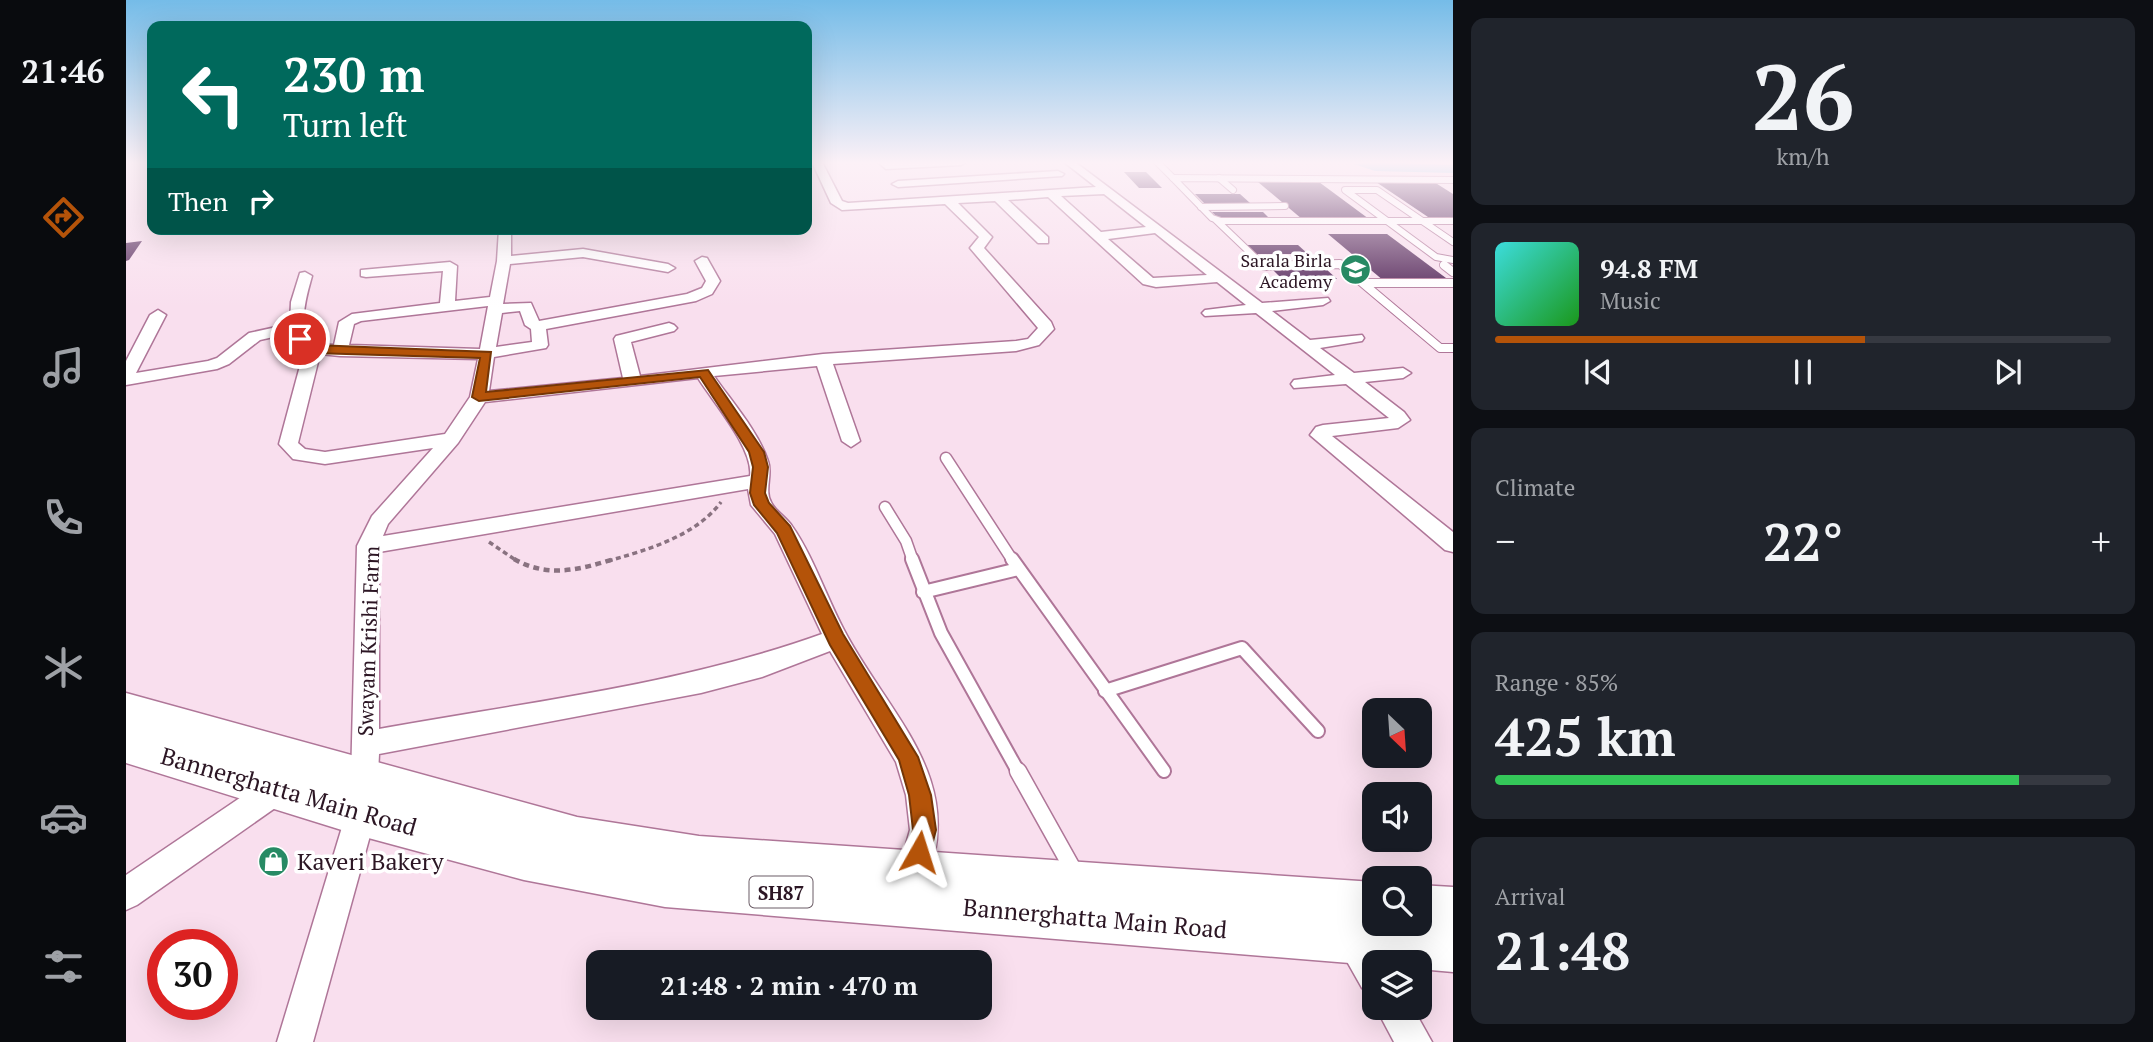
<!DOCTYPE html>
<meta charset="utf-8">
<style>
:root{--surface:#171b24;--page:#20242c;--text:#f1f3f6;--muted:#9ea1a6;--line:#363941;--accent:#b45309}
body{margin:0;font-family:"PT Serif",serif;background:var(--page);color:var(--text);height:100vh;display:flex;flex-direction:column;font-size:26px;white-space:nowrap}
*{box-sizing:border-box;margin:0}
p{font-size:23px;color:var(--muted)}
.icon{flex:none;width:38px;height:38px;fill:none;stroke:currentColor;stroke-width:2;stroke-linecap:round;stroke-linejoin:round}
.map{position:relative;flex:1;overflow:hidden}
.details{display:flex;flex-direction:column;gap:18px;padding:18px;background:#0d0f14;width:700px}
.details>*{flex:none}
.banner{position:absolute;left:21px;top:21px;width:665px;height:214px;border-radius:14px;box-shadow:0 7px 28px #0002;background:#00695c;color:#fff;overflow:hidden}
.needle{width:46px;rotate:155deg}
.controls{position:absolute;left:1236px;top:698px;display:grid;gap:14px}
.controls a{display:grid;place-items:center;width:70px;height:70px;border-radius:14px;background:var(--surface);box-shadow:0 7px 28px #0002;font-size:35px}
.speed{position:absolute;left:21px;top:929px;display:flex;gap:14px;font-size:35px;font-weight:700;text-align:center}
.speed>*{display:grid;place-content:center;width:91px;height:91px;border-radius:50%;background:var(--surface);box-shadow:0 7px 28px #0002;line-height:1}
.speed .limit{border:10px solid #d22;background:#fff;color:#111}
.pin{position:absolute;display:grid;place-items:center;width:60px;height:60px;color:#fff;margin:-30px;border:4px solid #fff;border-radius:50%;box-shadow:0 2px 7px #0007}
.me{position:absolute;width:77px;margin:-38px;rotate:6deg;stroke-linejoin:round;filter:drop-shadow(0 0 5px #0008)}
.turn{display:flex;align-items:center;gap:24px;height:147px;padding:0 21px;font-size:32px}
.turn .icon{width:91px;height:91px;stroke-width:2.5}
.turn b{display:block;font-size:49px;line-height:60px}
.then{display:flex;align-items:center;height:66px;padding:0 21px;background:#0003;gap:14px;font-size:26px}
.big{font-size:52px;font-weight:700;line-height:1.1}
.details .widget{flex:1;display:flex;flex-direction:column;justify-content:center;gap:10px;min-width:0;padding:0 24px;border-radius:14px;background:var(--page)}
.details .dial{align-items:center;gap:0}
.dial b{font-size:91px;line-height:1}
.song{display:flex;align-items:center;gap:21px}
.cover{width:84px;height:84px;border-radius:10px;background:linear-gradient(135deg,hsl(180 70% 55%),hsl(120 70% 35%))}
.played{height:7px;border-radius:4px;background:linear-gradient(90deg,var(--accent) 60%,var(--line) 60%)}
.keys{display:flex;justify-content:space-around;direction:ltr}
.heat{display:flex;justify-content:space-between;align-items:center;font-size:38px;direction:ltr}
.charge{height:10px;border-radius:5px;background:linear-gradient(90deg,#34c759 85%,var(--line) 0)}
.trip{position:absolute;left:460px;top:950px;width:406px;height:70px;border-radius:14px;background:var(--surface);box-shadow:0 7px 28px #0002;font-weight:700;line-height:70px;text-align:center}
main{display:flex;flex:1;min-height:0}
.tab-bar{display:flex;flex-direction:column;width:126px;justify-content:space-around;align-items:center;background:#090b0e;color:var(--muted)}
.tab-bar .icon{width:49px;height:49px}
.tab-bar .active{color:var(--accent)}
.tab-bar b{font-size:32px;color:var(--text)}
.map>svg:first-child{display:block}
.water{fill:#6ac8e9}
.building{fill:#502356}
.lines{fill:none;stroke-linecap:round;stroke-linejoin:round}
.lane-far4-casing{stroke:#af7698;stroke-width:8}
.lane-far3-casing{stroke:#af7698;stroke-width:10}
.lane-far2-casing{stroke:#af7698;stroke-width:13}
.lane-far1-casing{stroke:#af7698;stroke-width:16}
.lane-casing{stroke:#af7698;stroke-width:19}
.street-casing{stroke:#af7698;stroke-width:3}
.primary-casing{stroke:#af7698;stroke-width:3}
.path-far1{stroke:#897280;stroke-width:3.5;stroke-dasharray:5 3.5;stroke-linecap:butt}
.path{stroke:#897280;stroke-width:4.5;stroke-dasharray:6 4.5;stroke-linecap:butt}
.lane-far4{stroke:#fff;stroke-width:6}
.lane-far3{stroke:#fff;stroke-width:8}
.lane-far2{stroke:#fff;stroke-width:10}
.lane-far1{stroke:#fff;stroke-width:12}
.lane{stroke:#fff;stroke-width:16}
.street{fill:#fff;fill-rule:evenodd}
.primary{fill:#fff;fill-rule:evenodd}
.route{fill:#b45309;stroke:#753606;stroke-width:2}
.labels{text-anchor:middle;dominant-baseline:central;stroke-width:7;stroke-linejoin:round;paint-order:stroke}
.far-poi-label{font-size:18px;fill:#2c1624;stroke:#fff;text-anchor:end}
.shield{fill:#fff;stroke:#6b5c66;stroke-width:2}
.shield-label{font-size:19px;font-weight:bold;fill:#2c1624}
.street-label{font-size:21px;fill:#2c1624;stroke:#fff}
.near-street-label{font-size:24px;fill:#2c1624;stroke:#fff}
.near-poi-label{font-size:24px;fill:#2c1624;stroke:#fff;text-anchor:start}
</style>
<main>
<nav class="tab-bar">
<b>21:46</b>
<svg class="icon active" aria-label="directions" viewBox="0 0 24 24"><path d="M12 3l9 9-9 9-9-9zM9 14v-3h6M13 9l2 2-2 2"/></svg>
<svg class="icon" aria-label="music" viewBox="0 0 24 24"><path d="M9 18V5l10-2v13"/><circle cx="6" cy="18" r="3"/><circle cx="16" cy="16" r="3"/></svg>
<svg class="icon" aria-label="phone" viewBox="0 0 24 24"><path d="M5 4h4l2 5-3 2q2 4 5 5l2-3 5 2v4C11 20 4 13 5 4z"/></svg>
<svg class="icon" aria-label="climate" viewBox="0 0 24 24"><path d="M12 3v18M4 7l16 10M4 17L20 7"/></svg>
<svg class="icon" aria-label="car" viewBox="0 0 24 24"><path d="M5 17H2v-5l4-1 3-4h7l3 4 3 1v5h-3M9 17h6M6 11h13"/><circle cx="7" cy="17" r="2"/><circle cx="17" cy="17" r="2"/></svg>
<svg class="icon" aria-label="filters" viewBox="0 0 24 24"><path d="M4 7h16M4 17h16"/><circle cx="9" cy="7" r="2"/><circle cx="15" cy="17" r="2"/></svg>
</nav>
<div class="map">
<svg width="1327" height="1042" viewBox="0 0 1327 1042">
<rect width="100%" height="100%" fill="#f9dfee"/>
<path class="water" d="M1248 162 1327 165V173L1249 171 1228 164Z"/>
<g class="building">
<path d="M998 172H1020L1036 188H1013Z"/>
<path d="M1132 182H1193L1243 219H1176Z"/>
<path d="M1250 182H1308L1327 194V220L1305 219Z"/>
<path d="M1069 194H1114L1124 203H1078Z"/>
<path d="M1086 212H1137L1145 220H1094Z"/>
<path d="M1202 234H1261L1324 281H1258Z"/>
<path d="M16 241 3 260 0 261V243Z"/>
<path d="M1121 245H1172L1182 254H1130Z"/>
<path d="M1146 269H1200L1211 279H1156Z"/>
</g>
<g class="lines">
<defs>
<g id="lane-far4">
<path d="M1031 162 1047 178"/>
<path d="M1093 178 1107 190"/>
<path d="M1327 180 1047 178 1086 218 1095 221H1327"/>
<path d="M1075 207 1159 206"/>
<path d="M1090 220 1137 265"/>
<path d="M1327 242 1251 190H1219L1310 257 1327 260"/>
<path d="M1191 265H1215"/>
</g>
<g id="lane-far3">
<path d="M1135 263 1138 266 1214 264 1314 348H1327"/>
<path d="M1318 265 1327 272"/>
<path d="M1238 283H1327"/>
</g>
<g id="lane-far2">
<path d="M820 458 887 561"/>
<path d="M759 507 780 541 787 561"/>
</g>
<g id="lane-far1">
<path d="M786 559 815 633 893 773"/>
<path d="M886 559 1038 771"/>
<path d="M797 592 892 569"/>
<path d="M979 691 1116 648 1192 731"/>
</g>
<path id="lane" d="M892 771 949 873"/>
<g id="street">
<path d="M686 162H696L716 201 722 203 970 187 938 162H949L1136 303 1202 298 1204 301 1197 305 1146 311 1184 340 1236 335 1238 338 1236 341 1194 348 1228 373 1277 368 1285 373 1277 378 1239 382 1278 412 1284 420 1272 428 1206 436 1327 532V552L1319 550 1184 435 1190 427 1197 425 1263 418 1220 384 1168 388 1165 384 1168 380 1209 375 1130 313 1079 316 1076 313 1079 310 1120 305 1091 282 1030 287 1017 284 922 197 882 200 922 237V243H912L869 201 832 203 866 237 858 248 925 322 928 329 913 345 890 351 707 364 734 441 725 447 716 441 691 366 588 376C606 402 632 431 642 461 647 474 638 490 645 502 649 511 660 517 666 526 686 554 701 598 718 630 763 716 843 779 799 885L788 890 777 885 772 874 784 830 780 795 770 762 704 651 636 677 575 693 253 754 250 814 187 1042H151L220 814 225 780 231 546 246 516 307 448 199 464 167 459 153 444 178 351 172 349 165 333 134 340 103 364 91 369 0 385V361L24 315 32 310 40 315 10 373 82 361 91 358 123 333 164 324 165 302 174 273 179 272 186 276C181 294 169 332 189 344L208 345 213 322 226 314 314 303 317 271 240 277 235 276V270L324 262 331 266 329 301 364 297 371 261 373 229H385V256L457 249 542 264 549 268 542 272 457 257 384 264 377 304 405 303 413 321 561 294 576 288 580 281 569 261 576 257 581 258 594 281 586 294 570 301 420 329 422 345 420 348 368 357 363 391 497 378 488 339 490 336 543 323 548 325 551 328 548 331 505 342 514 376 697 354 890 341 902 339 912 328 844 248 853 237 819 204 716 210 705 203ZM978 194 1020 227 975 232 935 196ZM1029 233 1081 275 1027 278 982 239ZM362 306 354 349 223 345 228 324 235 321ZM394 311 399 325 405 329 406 342 370 347 376 313ZM194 354 214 356 352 359 344 397 319 434 199 452 179 449 172 443ZM572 378C587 402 628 449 624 476L257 536 262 524 332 443 359 402ZM622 489 625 505 649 534 696 634C554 685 401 702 253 729V552Z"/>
<path d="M752 162 763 163 840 162 835 165 760 169Z"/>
<path d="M932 171 938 174 936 176 772 187 766 184 772 181Z"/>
<path d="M152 775 162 779 166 789 162 799 11 905 0 910V875L142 779Z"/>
<path d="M1227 925 1239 930 1259 962H1248V993L1236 988 1210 942 1215 930Z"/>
<path d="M1250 1008H1287L1306 1042H1268Z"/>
</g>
<path id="primary" d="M0 693 451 817 573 836 1248 882V924H1293V885L1327 887V972L1293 969V962H1248V965L539 907 398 880 235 836 0 763Z"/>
</defs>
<use href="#lane-far4" class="lane-far4-casing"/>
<use href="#lane-far3" class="lane-far3-casing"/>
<use href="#lane-far2" class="lane-far2-casing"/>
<use href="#lane-far1" class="lane-far1-casing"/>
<use href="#lane" class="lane-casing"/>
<use href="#street" class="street-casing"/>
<use href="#primary" class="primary-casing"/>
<g class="path-far1">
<path d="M363 542 391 561"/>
<path d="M482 561C521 550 570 536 595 502"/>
</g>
<path class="path" d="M388 559C421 578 453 570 488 559"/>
<use href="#lane-far4" class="lane-far4"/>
<use href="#lane-far3" class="lane-far3"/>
<use href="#lane-far2" class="lane-far2"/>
<use href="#lane-far1" class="lane-far1"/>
<use href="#lane" class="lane"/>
<use href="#street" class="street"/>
<use href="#primary" class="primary"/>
</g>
<linearGradient id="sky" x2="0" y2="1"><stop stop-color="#75bce8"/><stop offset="0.53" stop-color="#fcf1f7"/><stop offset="1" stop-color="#fcf1f7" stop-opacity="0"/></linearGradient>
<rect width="1327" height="307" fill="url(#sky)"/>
<path class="route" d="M174 335 188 345 365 352 360 392 582 370 638 452 642 467 639 493 643 503 664 526 717 634 792 757 805 795 810 830 802 860 793 863 785 860 782 852 787 830 783 795 773 760 704 645 651 533 628 505 624 493 627 467 623 452 574 377 353 401 346 397 354 358 187 353 174 349 168 339Z"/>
<defs>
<symbol id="school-disc" viewBox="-11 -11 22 22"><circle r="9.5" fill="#278a64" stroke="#fff"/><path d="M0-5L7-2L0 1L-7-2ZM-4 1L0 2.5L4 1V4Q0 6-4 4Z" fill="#fff"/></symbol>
<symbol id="shop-disc" viewBox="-11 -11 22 22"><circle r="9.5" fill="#278a64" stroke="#fff"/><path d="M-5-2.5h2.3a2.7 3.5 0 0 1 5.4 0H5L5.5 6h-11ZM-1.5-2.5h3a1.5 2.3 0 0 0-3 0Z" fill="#fff"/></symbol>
</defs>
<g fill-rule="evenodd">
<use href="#school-disc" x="1212" y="252" width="35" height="35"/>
<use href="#shop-disc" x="130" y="844" width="35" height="35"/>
</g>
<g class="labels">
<g class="far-poi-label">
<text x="1206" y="260">Sarala Birla<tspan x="1206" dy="21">Academy</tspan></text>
</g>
<rect class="shield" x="623.5" y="876.5" width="63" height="31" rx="5"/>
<g class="shield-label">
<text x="655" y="892">SH87</text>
</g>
<g class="street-label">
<text transform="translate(242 641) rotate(-88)">Swayam Krishi Farm</text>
</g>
<g class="near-street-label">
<text transform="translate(163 791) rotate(16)">Bannerghatta Main Road</text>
<text transform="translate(969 918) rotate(5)">Bannerghatta Main Road</text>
</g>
<g class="near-poi-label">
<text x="171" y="861">Kaveri Bakery</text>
</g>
</g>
</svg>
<div class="controls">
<a><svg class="needle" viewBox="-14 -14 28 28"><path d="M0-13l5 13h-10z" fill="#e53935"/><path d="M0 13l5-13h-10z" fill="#9ea1a6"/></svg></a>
<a><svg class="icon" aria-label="sound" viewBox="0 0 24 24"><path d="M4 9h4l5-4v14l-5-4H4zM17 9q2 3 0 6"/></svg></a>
<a><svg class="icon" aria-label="search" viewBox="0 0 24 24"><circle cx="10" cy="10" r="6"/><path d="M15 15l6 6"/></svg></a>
<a><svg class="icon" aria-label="layers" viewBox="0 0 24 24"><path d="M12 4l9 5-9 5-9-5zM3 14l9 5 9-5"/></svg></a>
</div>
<div class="speed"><div class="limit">30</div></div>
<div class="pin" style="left:174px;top:339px;background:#d93025"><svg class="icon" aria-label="arrive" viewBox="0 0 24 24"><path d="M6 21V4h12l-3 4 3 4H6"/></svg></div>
<svg class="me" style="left:793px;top:852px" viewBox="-20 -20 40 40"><path d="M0-17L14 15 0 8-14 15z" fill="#b45309" stroke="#fff" stroke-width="4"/></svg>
<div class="trip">21:48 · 2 min · 470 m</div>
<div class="banner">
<div class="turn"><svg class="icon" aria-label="left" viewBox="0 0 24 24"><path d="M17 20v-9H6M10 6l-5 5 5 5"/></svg><div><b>230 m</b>Turn left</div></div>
<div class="then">Then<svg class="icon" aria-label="right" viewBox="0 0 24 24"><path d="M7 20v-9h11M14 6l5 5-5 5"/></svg></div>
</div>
</div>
<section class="details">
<div class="widget dial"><b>26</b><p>km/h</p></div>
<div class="widget">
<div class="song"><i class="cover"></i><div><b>94.8 FM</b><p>Music</p></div></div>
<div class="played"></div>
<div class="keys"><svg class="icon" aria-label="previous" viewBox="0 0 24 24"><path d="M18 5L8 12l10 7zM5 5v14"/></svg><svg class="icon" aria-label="pause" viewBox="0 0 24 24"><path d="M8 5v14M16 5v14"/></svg><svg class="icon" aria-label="next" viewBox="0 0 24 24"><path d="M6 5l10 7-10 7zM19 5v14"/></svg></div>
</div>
<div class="widget"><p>Climate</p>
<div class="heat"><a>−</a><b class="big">22°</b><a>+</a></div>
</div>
<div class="widget"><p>Range · 85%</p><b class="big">425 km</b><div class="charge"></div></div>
<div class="widget"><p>Arrival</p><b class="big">21:48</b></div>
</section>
</main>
